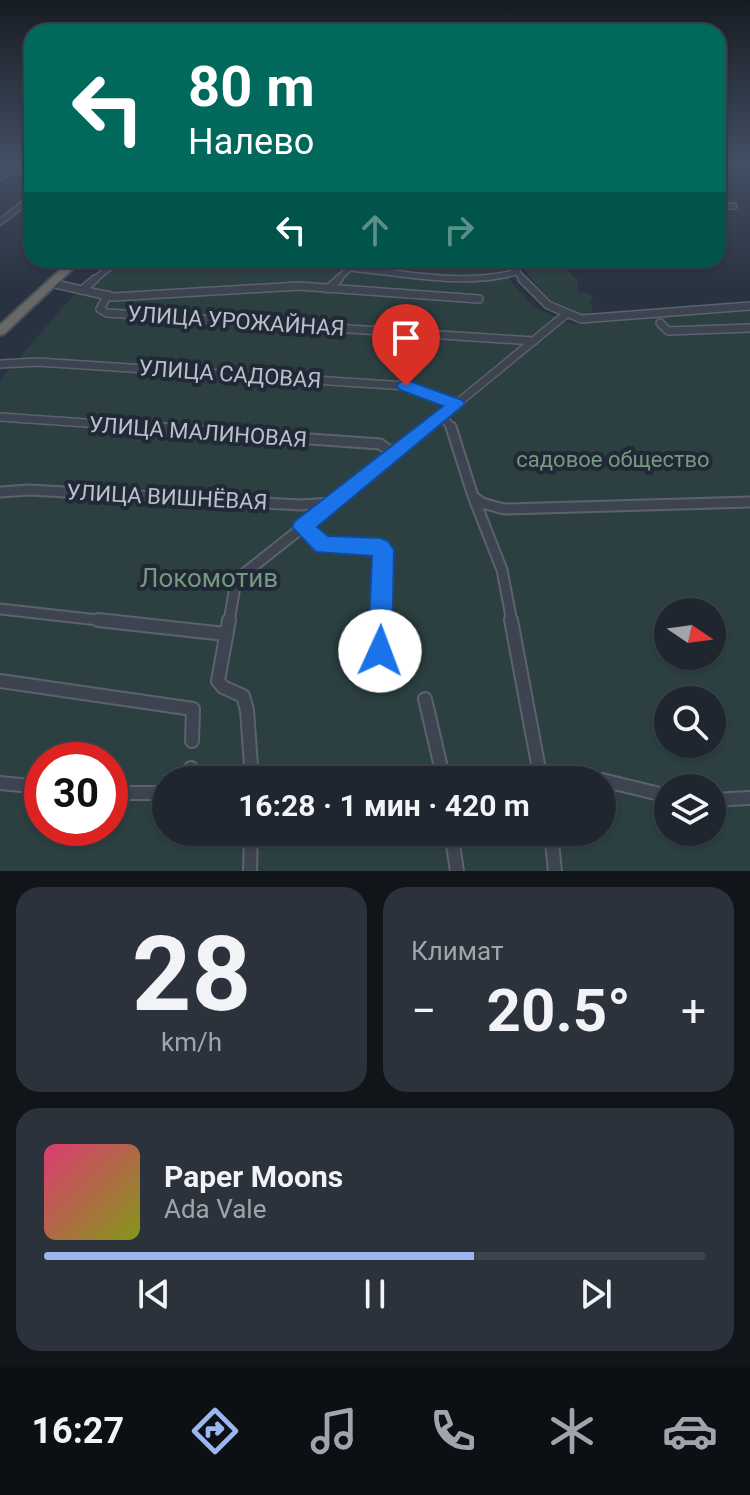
<!DOCTYPE html>
<html lang="ru">
<meta charset="utf-8">
<style>
:root{--surface:#1f2630;--page:#2c323c;--text:#f1f3f6;--muted:#a1a5ab;--line:#3c434c;--accent:#9ab7f0}
body{margin:0;font-family:Roboto,sans-serif;background:var(--page);color:var(--text);height:100vh;display:flex;flex-direction:column;font-size:30px;white-space:nowrap}
*{box-sizing:border-box;margin:0}
p{font-size:26px;color:var(--muted)}
.icon{flex:none;width:44px;height:44px;fill:none;stroke:currentColor;stroke-width:2;stroke-linecap:round;stroke-linejoin:round}
.map{position:relative;height:871px;overflow:hidden}
.panel{display:flex;flex-direction:column;gap:16px;padding:16px;background:#11151a;flex:1}
.panel>*{flex:none}
.guide{position:absolute;left:24px;top:24px;width:702px;height:244px;border-radius:24px;box-shadow:0 2px 6px #0004,0 0 0 2px var(--line);background:#00695c;color:#fff;overflow:hidden}
.needle{width:52px;rotate:103deg}
.tools{position:absolute;left:654px;top:598px;display:grid;gap:16px}
.tools a{display:grid;place-items:center;width:72px;height:72px;border-radius:50%;background:var(--surface);box-shadow:0 2px 6px #0004,0 0 0 2px var(--line);font-size:40px}
.speed{position:absolute;left:24px;top:742px;display:flex;gap:16px;font-size:40px;font-weight:700;text-align:center}
.speed>*{display:grid;place-content:center;width:104px;height:104px;border-radius:50%;background:var(--surface);box-shadow:0 2px 6px #0004,0 0 0 2px var(--line);line-height:1}
.speed .limit{border:12px solid #d22;background:#fff;color:#111}
.pin{position:absolute;display:grid;place-items:center;width:68px;height:68px;color:#fff;margin:-82px -34px;border-radius:50% 50% 50% 0;rotate:-45deg;box-shadow:0 0 8px #0007}
.pin .icon{rotate:45deg}
.me{position:absolute;width:88px;margin:-44px;rotate:2deg;stroke-linejoin:round;filter:drop-shadow(0 0 6px #0008)}
.turn{display:flex;align-items:center;gap:28px;height:168px;padding:0 32px;font-size:36px}
.turn .icon{width:104px;height:104px;stroke-width:2.5}
.turn b{display:block;font-size:56px;line-height:68px}
.lanes{display:flex;align-items:center;height:76px;padding:0 32px;background:#0003;justify-content:center;gap:40px;direction:ltr}
.lanes .off{opacity:.35}
.big{font-size:60px;font-weight:700;line-height:1.1}
.panel .widget{flex:1;display:flex;flex-direction:column;justify-content:center;gap:12px;min-width:0;padding:0 28px;border-radius:24px;background:var(--page)}
.panel .dial{align-items:center;gap:0}
.dial b{font-size:104px;line-height:1}
.song{display:flex;align-items:center;gap:24px}
.cover{width:96px;height:96px;border-radius:12px;background:linear-gradient(135deg,hsl(340 70% 55%),hsl(70 70% 35%))}
.played{height:8px;border-radius:4px;background:linear-gradient(90deg,var(--accent) 65%,var(--line) 65%)}
.keys{display:flex;justify-content:space-around;direction:ltr}
.heat{display:flex;justify-content:space-between;align-items:center;font-size:44px;direction:ltr}
.panel .tiles{flex:1;display:grid;gap:16px;grid-template-columns:1fr 1fr}
.widget:last-child{grid-column:span 2}
.trip{position:absolute;left:152px;top:766px;width:464px;height:80px;border-radius:40px;background:var(--surface);box-shadow:0 2px 6px #0004,0 0 0 2px var(--line);font-weight:700;line-height:80px;text-align:center}
.tab-bar{display:flex;height:128px;justify-content:space-around;align-items:center;background:#0c0f13;color:var(--muted)}
.tab-bar .icon{width:56px;height:56px}
.tab-bar .on{color:var(--accent)}
.tab-bar b{font-size:36px;color:var(--text)}
.map>svg:first-child{display:block}
.green{fill:#2c4042;fill-rule:evenodd}
.lines{fill:none;stroke-linecap:round;stroke-linejoin:round}
.minor-far3-casing{stroke:#5b626e;stroke-width:8}
.minor-far2-casing{stroke:#5b626e;stroke-width:10}
.minor-far1-casing{stroke:#5b626e;stroke-width:13}
.minor-casing{stroke:#5b626e;stroke-width:16}
.tertiary-casing{stroke:#5b626e;stroke-width:4}
.trunk-casing{stroke:#484f5b;stroke-width:4}
.minor-far3{stroke:#3d4450;stroke-width:5}
.minor-far2{stroke:#3d4450;stroke-width:7}
.minor-far1{stroke:#3d4450;stroke-width:9}
.minor{stroke:#3d4450;stroke-width:12}
.tertiary{fill:#3d4450;fill-rule:evenodd}
.trunk{fill:#686866;fill-rule:evenodd}
.route{fill:#1a73e8;stroke:#114b97;stroke-width:2}
.labels{text-anchor:middle;dominant-baseline:central;stroke-width:8;stroke-linejoin:round;paint-order:stroke}
.street-label{font-size:22px;fill:#bac0cb;stroke:#222936}
.park-label{font-size:22px;fill:#73997e;stroke:#222936}
.near-park-label{font-size:26px;fill:#73997e;stroke:#222936}
</style>
<div class="map">
<svg width="750" height="871" viewBox="0 0 750 871">
<rect width="100%" height="100%" fill="#293240"/>
<g class="green">
<path d="M118 260H498L513 284 534 307 574 325 750 308V871H0V380L70 299ZM668 612H712V656H668ZM668 700H712V744H668ZM42 760H110V828H42ZM166 780H602V832H166ZM668 788H712V832H668Z"/>
<path d="M517 260H567L569 266 565 268 577 280 579 292 589 293 594 299 590 301 594 317C552 312 542 291 517 260Z"/>
</g>
<g class="lines">
<defs>
<g id="minor-far3">
<path d="M0 177 17 165"/>
<path d="M718 207 734 206"/>
<path d="M0 222 32 197"/>
<path d="M508 260 524 281"/>
<path d="M350 268C405 273 463 287 517 272"/>
<path d="M93 281 118 260"/>
<path d="M336 281 358 260"/>
</g>
<g id="minor-far2">
<path d="M522 279 548 305 581 319 750 306"/>
<path d="M51 283 113 297 299 286 479 299"/>
<path d="M328 289 339 279"/>
<path d="M82 290 95 279"/>
<path d="M108 295 100 309 107 313 534 341"/>
<path d="M660 323 668 331 750 328"/>
<path d="M0 364 38 362 406 386 456 404"/>
<path d="M442 415 452 429"/>
<path d="M0 417 172 429"/>
<path d="M426 429 565 315"/>
</g>
<g id="minor-far1">
<path d="M144 427 380 444 394 454"/>
<path d="M451 427 473 496 502 570 512 622"/>
<path d="M0 492 29 490 301 505 331 503"/>
<path d="M474 497 482 503 504 509 750 502"/>
<path d="M303 527 330 547H380L383 550 381 622"/>
<path d="M0 609 116 622"/>
<path d="M229 622 236 580 429 427"/>
</g>
<g id="minor">
<path d="M98 620 225 634"/>
<path d="M229 620 218 681 223 687 243 696 247 710 252 780"/>
<path d="M511 620 541 780"/>
<path d="M380 651 381 620"/>
<path d="M0 681 193 709 192 741"/>
<path d="M425 699 444 780"/>
<path d="M541 776 602 780"/>
<path d="M189 780 191 768"/>
<path d="M602 780 668 796"/>
<path d="M0 783 42 787"/>
<path d="M110 793H166"/>
<path d="M712 800 750 798"/>
<path d="M451 832 457 871"/>
<path d="M551 832 555 871"/>
<path d="M250 871 251 832"/>
</g>
<path id="tertiary" d="M0 165 32 169V173L0 169Z"/>
<path id="trunk" d="M71 260H82L4 334 0 335V325Z"/>
</defs>
<use href="#minor-far3" class="minor-far3-casing"/>
<use href="#minor-far2" class="minor-far2-casing"/>
<use href="#minor-far1" class="minor-far1-casing"/>
<use href="#minor" class="minor-casing"/>
<use href="#tertiary" class="tertiary-casing"/>
<use href="#trunk" class="trunk-casing"/>
<use href="#minor-far3" class="minor-far3"/>
<use href="#minor-far2" class="minor-far2"/>
<use href="#minor-far1" class="minor-far1"/>
<use href="#minor" class="minor"/>
<use href="#tertiary" class="tertiary"/>
<use href="#trunk" class="trunk"/>
</g>
<linearGradient id="sky" x2="0" y2="1"><stop stop-color="#171c23"/><stop offset="0.57" stop-color="#434f64"/><stop offset="1" stop-color="#434f64" stop-opacity="0"/></linearGradient>
<rect width="750" height="287" fill="url(#sky)"/>
<path class="route" d="M406 380 462 400 465 404 317 527 328 536 380 538 388 541 394 550 392 651 388 659 380 663 371 659 368 651 372 556 316 552 292 527 295 521 443 406 400 390 397 386 400 382Z"/>
<g class="labels">
<g class="street-label">
<text transform="translate(236 321) rotate(4)">УЛИЦА УРОЖАЙНАЯ</text>
<text transform="translate(230 374) rotate(4)">УЛИЦА САДОВАЯ</text>
<text transform="translate(198 432) rotate(4)">УЛИЦА МАЛИНОВАЯ</text>
<text transform="translate(167 497) rotate(3)">УЛИЦА ВИШНЁВАЯ</text>
</g>
<g class="park-label">
<text x="613" y="459">садовое общество</text>
</g>
<g class="near-park-label">
<text x="209" y="578">Локомотив</text>
</g>
</g>
</svg>
<div class="tools">
<a><svg class="needle" viewBox="-14 -14 28 28"><path d="M0-13l5 13h-10z" fill="#e53935"/><path d="M0 13l5-13h-10z" fill="#a1a5ab"/></svg></a>
<a><svg class="icon" aria-label="search" viewBox="0 0 24 24"><circle cx="10" cy="10" r="6"/><path d="M15 15l6 6"/></svg></a>
<a><svg class="icon" aria-label="layers" viewBox="0 0 24 24"><path d="M12 4l9 5-9 5-9-5zM3 14l9 5 9-5"/></svg></a>
</div>
<div class="speed"><div class="limit">30</div></div>
<div class="pin" style="left:406px;top:386px;background:#d93025"><svg class="icon" aria-label="arrive" viewBox="0 0 24 24"><path d="M6 21V4h12l-3 4 3 4H6"/></svg></div>
<svg class="me" style="left:380px;top:651px" viewBox="-20 -20 40 40"><circle r="19" fill="#fff"/><path d="M0-13L10 11 0 6-10 11z" fill="#1a73e8"/></svg>
<div class="trip">16:28 · 1 мин · 420 m</div>
<div class="guide">
<div class="turn"><svg class="icon" aria-label="left" viewBox="0 0 24 24"><path d="M17 20v-9H6M10 6l-5 5 5 5"/></svg><div><b>80 m</b>Налево</div></div>
<div class="lanes"><svg class="icon" aria-label="left" viewBox="0 0 24 24"><path d="M17 20v-9H6M10 6l-5 5 5 5"/></svg><svg class="icon off" aria-label="ahead" viewBox="0 0 24 24"><path d="M12 20V5M6 11l6-6 6 6"/></svg><svg class="icon off" aria-label="right" viewBox="0 0 24 24"><path d="M7 20v-9h11M14 6l5 5-5 5"/></svg></div>
</div>
</div>
<section class="panel">
<div class="tiles">
<div class="widget dial"><b>28</b><p>km/h</p></div>
<div class="widget"><p>Климат</p>
<div class="heat"><a>−</a><b class="big">20.5°</b><a>+</a></div>
</div>
<div class="widget">
<div class="song"><i class="cover"></i><div><b>Paper Moons</b><p>Ada Vale</p></div></div>
<div class="played"></div>
<div class="keys"><svg class="icon" aria-label="previous" viewBox="0 0 24 24"><path d="M18 5L8 12l10 7zM5 5v14"/></svg><svg class="icon" aria-label="pause" viewBox="0 0 24 24"><path d="M8 5v14M16 5v14"/></svg><svg class="icon" aria-label="next" viewBox="0 0 24 24"><path d="M6 5l10 7-10 7zM19 5v14"/></svg></div>
</div>
</div>
</section>
<nav class="tab-bar">
<b>16:27</b>
<svg class="icon on" aria-label="directions" viewBox="0 0 24 24"><path d="M12 3l9 9-9 9-9-9zM9 14v-3h6M13 9l2 2-2 2"/></svg>
<svg class="icon" aria-label="music" viewBox="0 0 24 24"><path d="M9 18V5l10-2v13"/><circle cx="6" cy="18" r="3"/><circle cx="16" cy="16" r="3"/></svg>
<svg class="icon" aria-label="phone" viewBox="0 0 24 24"><path d="M5 4h4l2 5-3 2q2 4 5 5l2-3 5 2v4C11 20 4 13 5 4z"/></svg>
<svg class="icon" aria-label="climate" viewBox="0 0 24 24"><path d="M12 3v18M4 7l16 10M4 17L20 7"/></svg>
<svg class="icon" aria-label="car" viewBox="0 0 24 24"><path d="M5 17H2v-5l4-1 3-4h7l3 4 3 1v5h-3M9 17h6M6 11h13"/><circle cx="7" cy="17" r="2"/><circle cx="17" cy="17" r="2"/></svg>
</nav>
